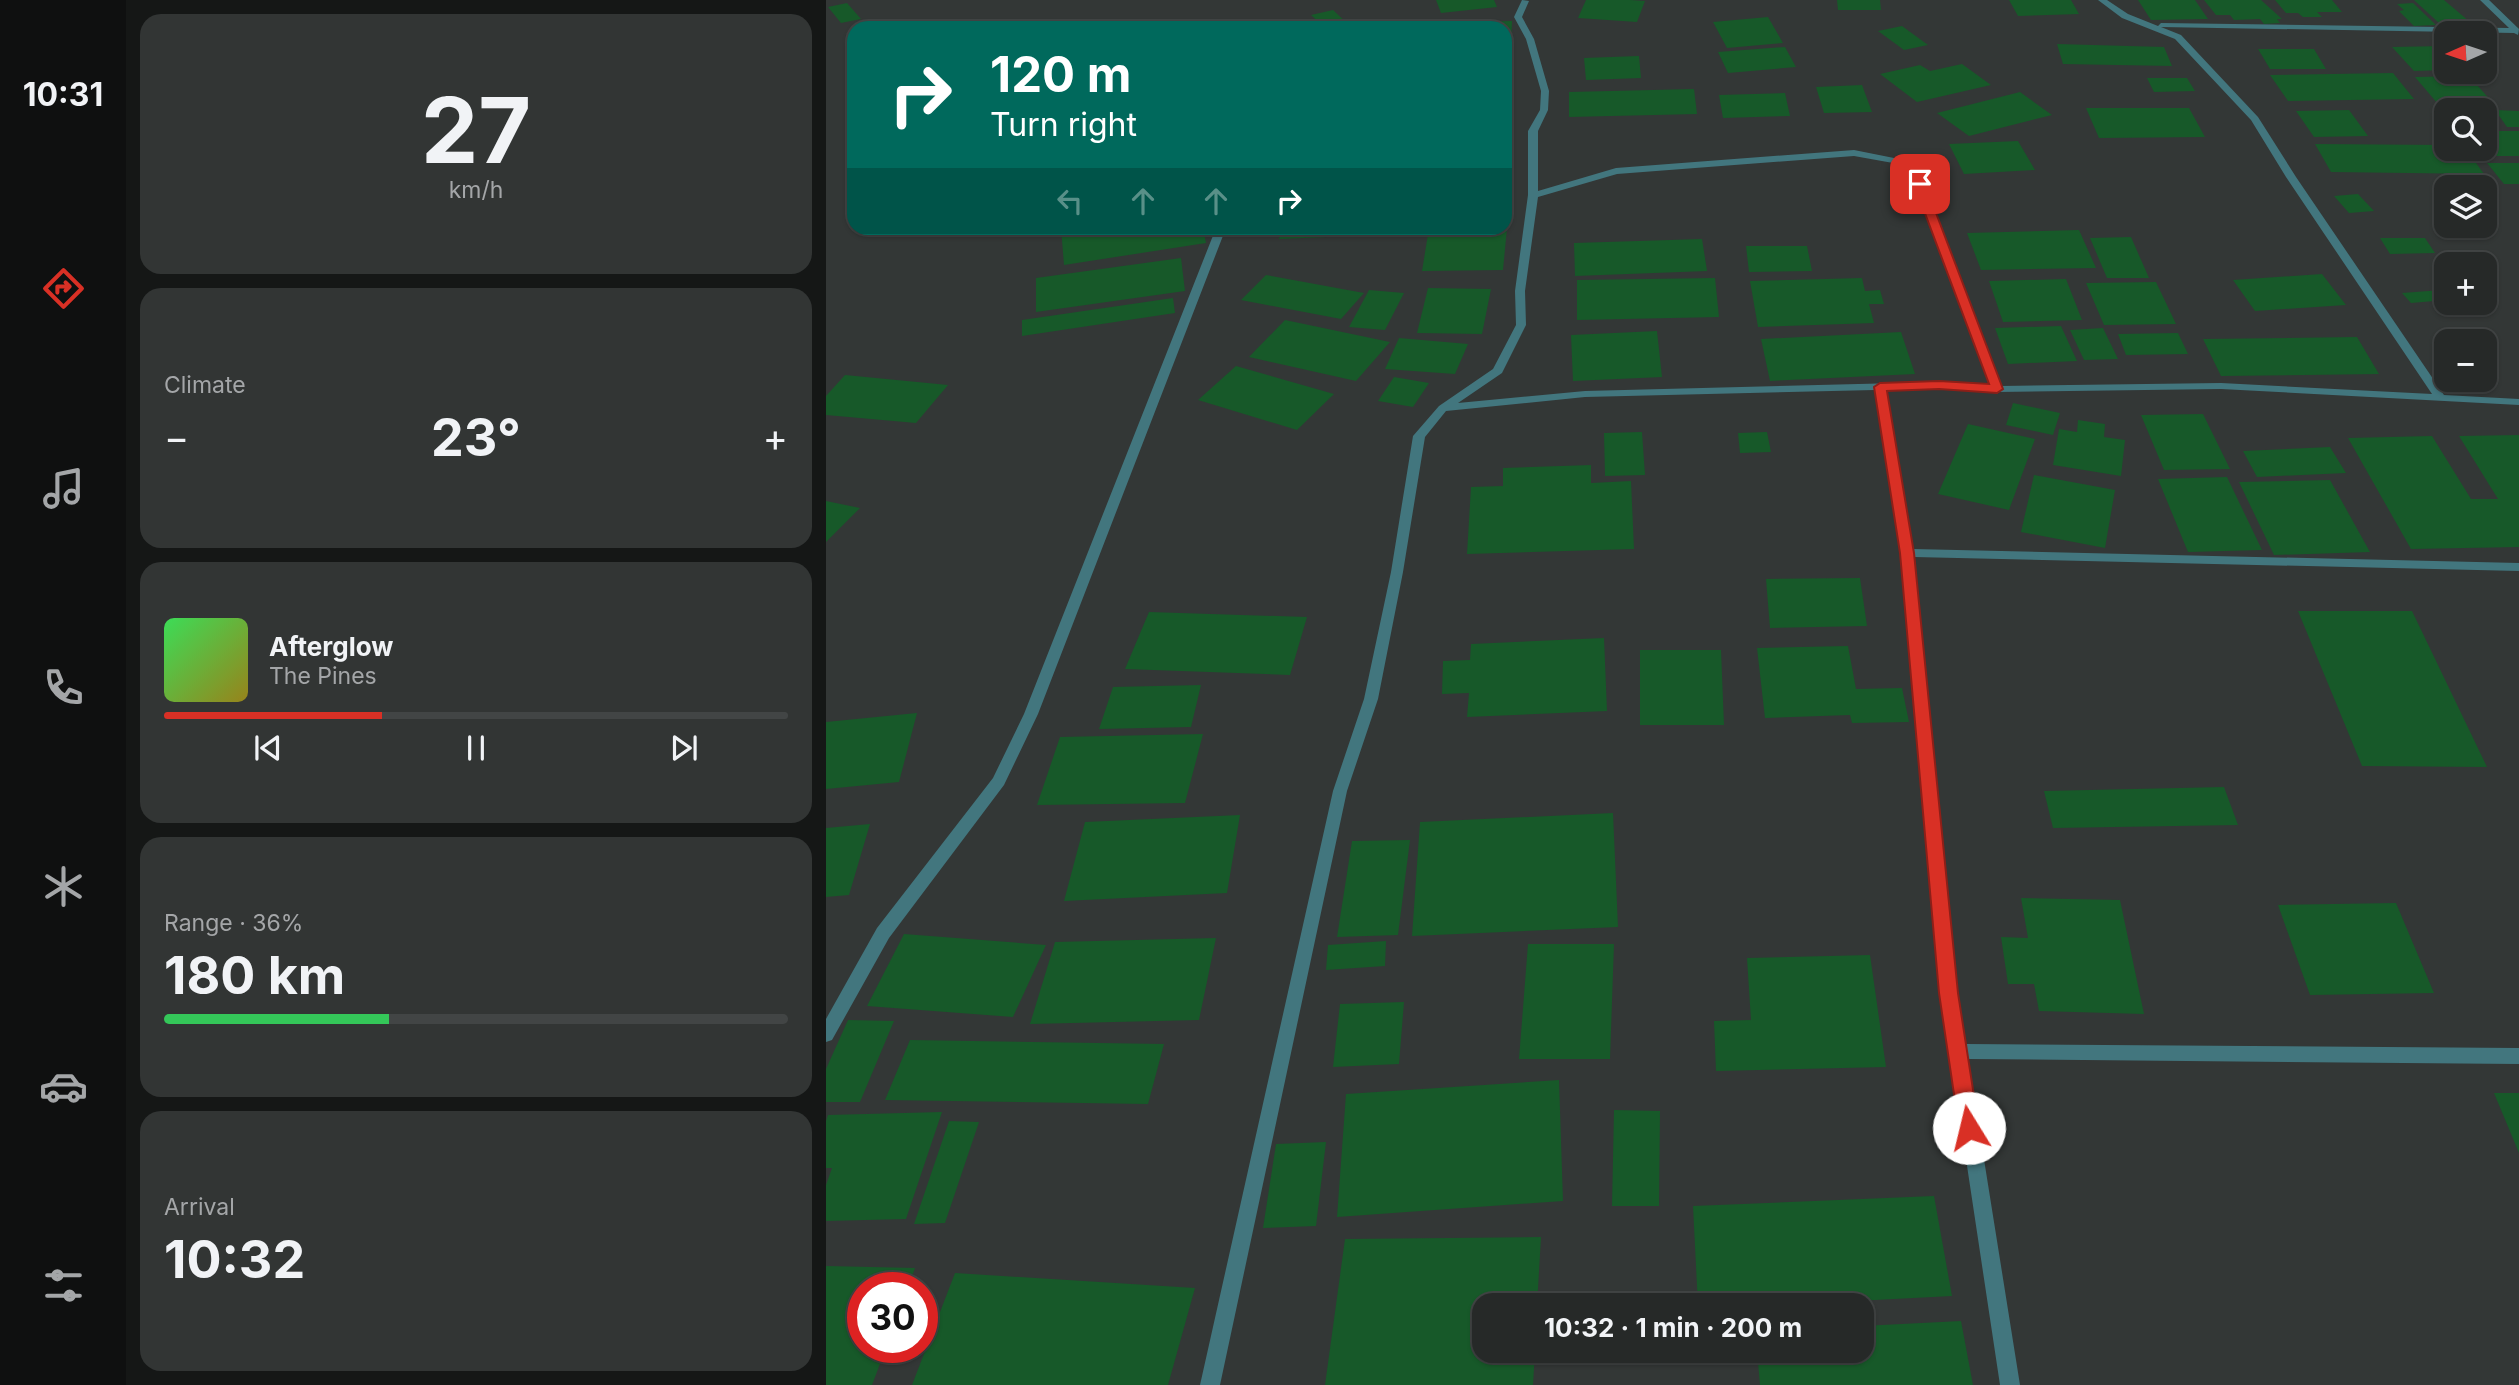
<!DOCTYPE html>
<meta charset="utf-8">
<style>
:root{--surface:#262928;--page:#323534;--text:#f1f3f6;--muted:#a4a6a8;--line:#424545;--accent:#d93025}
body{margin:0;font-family:Inter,sans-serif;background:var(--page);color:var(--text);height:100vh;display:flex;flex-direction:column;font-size:26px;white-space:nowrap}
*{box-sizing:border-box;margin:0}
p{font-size:23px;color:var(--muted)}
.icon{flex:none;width:38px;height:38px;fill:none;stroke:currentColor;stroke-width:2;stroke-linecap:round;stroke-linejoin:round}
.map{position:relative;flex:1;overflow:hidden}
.details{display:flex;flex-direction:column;gap:14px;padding:14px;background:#151716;width:700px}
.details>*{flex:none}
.banner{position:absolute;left:21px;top:21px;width:665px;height:214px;border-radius:21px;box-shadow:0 2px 5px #0004,0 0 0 2px var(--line);background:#00695c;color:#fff;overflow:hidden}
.needle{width:46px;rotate:267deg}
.fabs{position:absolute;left:1608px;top:21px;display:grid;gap:14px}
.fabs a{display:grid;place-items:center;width:63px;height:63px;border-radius:14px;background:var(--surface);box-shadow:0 2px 5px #0004,0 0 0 2px var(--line);font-size:35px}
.speed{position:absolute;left:21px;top:1272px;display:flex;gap:14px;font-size:35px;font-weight:700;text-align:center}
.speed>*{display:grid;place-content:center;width:91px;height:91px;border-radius:50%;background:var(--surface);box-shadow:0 2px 5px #0004,0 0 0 2px var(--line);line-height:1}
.speed .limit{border:10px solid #d22;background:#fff;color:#111}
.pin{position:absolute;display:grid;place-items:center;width:60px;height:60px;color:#fff;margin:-30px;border-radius:14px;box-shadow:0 4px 10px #0006}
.me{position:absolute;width:77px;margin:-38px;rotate:351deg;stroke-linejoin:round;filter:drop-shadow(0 0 5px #0008)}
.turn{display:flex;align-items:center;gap:24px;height:147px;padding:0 28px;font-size:32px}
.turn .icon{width:91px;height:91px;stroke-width:2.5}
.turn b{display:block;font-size:49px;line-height:60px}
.lanes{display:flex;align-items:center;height:66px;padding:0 28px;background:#0003;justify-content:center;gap:35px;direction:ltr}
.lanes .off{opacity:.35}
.big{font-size:52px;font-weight:700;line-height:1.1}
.details .tile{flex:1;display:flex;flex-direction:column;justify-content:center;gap:10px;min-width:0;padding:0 24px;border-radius:21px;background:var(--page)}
.details .dial{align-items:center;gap:0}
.dial b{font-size:91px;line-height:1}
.song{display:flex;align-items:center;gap:21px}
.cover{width:84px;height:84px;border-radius:10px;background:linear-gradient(135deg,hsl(130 70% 55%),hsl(50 70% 35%))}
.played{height:7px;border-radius:4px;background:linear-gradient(90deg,var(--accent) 35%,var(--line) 35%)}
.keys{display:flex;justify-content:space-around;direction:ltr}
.heat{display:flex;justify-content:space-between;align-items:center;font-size:38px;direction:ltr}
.charge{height:10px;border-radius:5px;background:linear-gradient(90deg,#34c759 36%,var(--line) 0)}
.trip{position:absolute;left:646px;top:1293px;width:402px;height:70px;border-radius:21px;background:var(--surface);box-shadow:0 2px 5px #0004,0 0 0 2px var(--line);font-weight:700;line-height:70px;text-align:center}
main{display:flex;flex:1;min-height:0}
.dock{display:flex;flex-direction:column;width:126px;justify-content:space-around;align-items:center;background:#0f1010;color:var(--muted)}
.dock .icon{width:49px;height:49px}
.dock .active{color:var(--accent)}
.dock b{font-size:32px;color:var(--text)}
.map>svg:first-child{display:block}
.building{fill:#175929}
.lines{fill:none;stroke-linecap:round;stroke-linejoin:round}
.street{fill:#42767e;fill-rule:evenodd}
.route{fill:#d93025;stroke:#8d1f18;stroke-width:2}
</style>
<main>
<nav class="dock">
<b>10:31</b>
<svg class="icon active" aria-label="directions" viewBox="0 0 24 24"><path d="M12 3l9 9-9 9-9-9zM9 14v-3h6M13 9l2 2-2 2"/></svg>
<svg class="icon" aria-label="music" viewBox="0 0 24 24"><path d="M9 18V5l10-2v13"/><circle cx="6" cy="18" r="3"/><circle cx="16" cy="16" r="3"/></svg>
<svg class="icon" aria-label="phone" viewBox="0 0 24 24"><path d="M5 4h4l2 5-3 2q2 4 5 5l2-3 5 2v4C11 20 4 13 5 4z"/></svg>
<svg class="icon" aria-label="climate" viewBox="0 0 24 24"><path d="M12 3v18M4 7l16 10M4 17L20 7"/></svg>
<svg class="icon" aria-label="car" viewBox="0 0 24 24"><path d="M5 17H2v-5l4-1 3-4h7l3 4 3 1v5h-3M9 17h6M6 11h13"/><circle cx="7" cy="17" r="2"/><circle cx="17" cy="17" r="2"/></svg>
<svg class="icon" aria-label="filters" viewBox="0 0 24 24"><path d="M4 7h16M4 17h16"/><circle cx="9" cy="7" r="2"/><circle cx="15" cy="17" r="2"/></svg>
</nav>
<section class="details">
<div class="tile dial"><b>27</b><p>km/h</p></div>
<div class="tile"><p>Climate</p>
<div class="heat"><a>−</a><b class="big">23°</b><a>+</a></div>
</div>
<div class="tile">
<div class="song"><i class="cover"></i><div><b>Afterglow</b><p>The Pines</p></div></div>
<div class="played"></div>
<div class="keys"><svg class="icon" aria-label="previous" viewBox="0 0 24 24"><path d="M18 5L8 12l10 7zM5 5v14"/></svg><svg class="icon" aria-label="pause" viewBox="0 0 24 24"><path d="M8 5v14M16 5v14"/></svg><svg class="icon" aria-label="next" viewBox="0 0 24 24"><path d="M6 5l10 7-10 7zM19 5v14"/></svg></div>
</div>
<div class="tile"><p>Range · 36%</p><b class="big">180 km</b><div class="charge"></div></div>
<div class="tile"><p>Arrival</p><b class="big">10:32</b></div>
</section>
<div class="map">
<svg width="1693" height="1385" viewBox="0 0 1693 1385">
<rect width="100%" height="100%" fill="#333736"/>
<g class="building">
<path d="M610 0H668L671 7 615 13Z"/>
<path d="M760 0H804L819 1 811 22 752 18Z"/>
<path d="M1011 0H1054L1055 10H1012Z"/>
<path d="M1183 0H1245L1253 14 1192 16Z"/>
<path d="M1312 0H1369L1382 19 1325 20Z"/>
<path d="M1378 0H1435L1456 19H1451L1454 23 1438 24 1434 19 1408 20 1404 15H1390Z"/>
<path d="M1449 0H1506L1516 12H1491L1496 17H1477L1472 13H1460Z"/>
<path d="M1588 0H1618L1644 22 1614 24Z"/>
<path d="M21 3 35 19 15 23 2 7Z"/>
<path d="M1587 3 1610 25 1588 26 1573 11 1578 10 1571 4Z"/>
<path d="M507 10 523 25 499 28 485 15Z"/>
<path d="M942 17 957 43 901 48 887 22Z"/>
<path d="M686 21 685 44H679V28H612L613 23Z"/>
<path d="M437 22 442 28H413V27Z"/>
<path d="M1076 26 1102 45 1078 50 1052 31Z"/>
<path d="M1231 44 1338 47 1346 66 1237 64Z"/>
<path d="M1620 46V70L1588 71 1566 47Z"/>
<path d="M959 47 970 67 902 73 892 52Z"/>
<path d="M1432 49H1488L1500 69H1444Z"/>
<path d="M813 56 815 78 760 80 758 58Z"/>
<path d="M1136 64 1165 85 1091 102 1054 74 1094 65 1104 71Z"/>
<path d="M1567 73 1588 99 1462 101 1444 75Z"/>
<path d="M1643 76 1667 103 1612 104 1589 77Z"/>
<path d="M1321 78H1361L1369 91 1328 92Z"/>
<path d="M683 82 684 108 679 109V83Z"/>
<path d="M1036 85 1046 112 998 113 990 87Z"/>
<path d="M868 89 871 114 743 117V92Z"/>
<path d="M1194 92 1226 115 1143 136 1111 113Z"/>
<path d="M959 93 964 116 897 118 893 95Z"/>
<path d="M1260 108H1363L1379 137 1273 138Z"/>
<path d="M1523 110 1542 136 1488 137 1470 111Z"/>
<path d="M1669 110 1693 111V127H1681Z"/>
<path d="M1659 131H1693V156H1656L1651 149H1659Z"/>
<path d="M1192 141 1209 170 1138 174 1123 144Z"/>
<path d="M1489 144 1620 145V149H1640L1658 174 1505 172Z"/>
<path d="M686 159 683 190H679V160Z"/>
<path d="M1661 163H1693V184H1678Z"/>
<path d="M1532 194 1548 211 1523 213 1508 196Z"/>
<path d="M679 197H684L677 270 596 271 603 228H679Z"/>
<path d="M235 228H377L380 243 238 265Z"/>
<path d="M456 228H527L525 236 453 239Z"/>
<path d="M1253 230 1270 268 1155 270 1141 233Z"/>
<path d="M1305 237 1323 278H1281L1264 238Z"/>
<path d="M1554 238H1599L1609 253 1564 254Z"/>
<path d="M876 239 881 271 749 276 748 243Z"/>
<path d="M920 246H981L986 271 923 272Z"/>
<path d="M355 258 359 291 210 312V278Z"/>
<path d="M1496 274 1520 305 1429 311 1407 280Z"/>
<path d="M440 275 538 293 515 319 415 300Z"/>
<path d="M889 278 893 317 751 320V280Z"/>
<path d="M1036 278 1039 291 1054 290 1058 304H1043L1048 323 932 327 924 281Z"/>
<path d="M1240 279 1256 320 1177 322 1163 281Z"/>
<path d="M1330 282 1350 324 1278 325 1260 283Z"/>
<path d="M602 288 665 289 656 334 591 333Z"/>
<path d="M543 290 578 293 559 330 523 327Z"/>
<path d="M1616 290 1620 295V300L1585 303 1576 293Z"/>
<path d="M347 298 349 313 196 336V320Z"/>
<path d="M459 320 564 342 530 381 423 357Z"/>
<path d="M1235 326 1251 361 1182 364 1169 328Z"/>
<path d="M1277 328 1292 359 1258 360 1244 330Z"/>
<path d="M831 331 836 377 747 381 745 335Z"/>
<path d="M1075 332 1089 374 944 381 935 339Z"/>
<path d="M1352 333 1362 354 1300 355 1292 334Z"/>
<path d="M1531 337 1553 374 1395 376 1377 339Z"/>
<path d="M573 338 642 344 629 374 559 369Z"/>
<path d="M410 366 508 394 471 430 372 400Z"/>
<path d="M19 375 122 385 90 423 0 415V396Z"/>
<path d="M568 377 603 383 587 407 552 401Z"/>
<path d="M1187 403 1234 413 1227 435 1180 425Z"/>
<path d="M1377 414 1404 469 1338 470 1315 415Z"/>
<path d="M1252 420 1279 424 1278 437 1299 440 1295 476 1227 465 1233 429 1251 432Z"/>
<path d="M1142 424 1209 439 1183 510 1112 494Z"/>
<path d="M816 432 819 475 779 476 778 433Z"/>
<path d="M941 432 945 452 914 453 912 433Z"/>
<path d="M1693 435V547L1585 549 1522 438 1606 436 1645 499H1672L1633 436Z"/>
<path d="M1504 447 1520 473 1431 477 1417 451Z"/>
<path d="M765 465V483L805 481 808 549 641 554 645 487 677 486V468Z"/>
<path d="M1208 475 1289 490 1279 548 1195 532Z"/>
<path d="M1401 477 1436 550 1362 552 1332 479Z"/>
<path d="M1504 480 1544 552 1448 555 1413 482Z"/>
<path d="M0 501 34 508 0 542Z"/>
<path d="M1034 578 1041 626 944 628 940 579Z"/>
<path d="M1472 611H1586L1661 767 1536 766Z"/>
<path d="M323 612 481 617 464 675 299 669Z"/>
<path d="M778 638 781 711 641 717 643 693 616 694 617 661 644 660 645 644Z"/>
<path d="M1022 646 1030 689 1076 688 1083 722 1026 723 1024 715 939 718 931 648Z"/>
<path d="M814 650H895L898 725H814Z"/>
<path d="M375 685 365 727 273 729 287 687Z"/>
<path d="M91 713 73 782 0 789V722Z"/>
<path d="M377 734 359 803 211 805 234 737Z"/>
<path d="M1398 787 1412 825 1227 828 1218 791Z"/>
<path d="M787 813 792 927 586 936 594 822Z"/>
<path d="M414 815 401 893 238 901 259 822Z"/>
<path d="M44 824 23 895 0 897V828Z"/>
<path d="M584 840 572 935 511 937 526 841Z"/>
<path d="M1195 898 1294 900 1318 1014 1213 1011 1208 984H1182L1175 937 1202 938Z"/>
<path d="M1570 903 1608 993 1484 995 1452 905Z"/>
<path d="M78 934 220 945 187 1017 41 1006Z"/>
<path d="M390 938 373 1020 204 1024 229 942Z"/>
<path d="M560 941 559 966 500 970 502 945Z"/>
<path d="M702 944H788L784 1059H693Z"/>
<path d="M1044 955 1060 1067 890 1071 888 1021 925 1020 921 958Z"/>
<path d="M578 1002 573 1064 507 1067 514 1004Z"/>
<path d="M22 1020 68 1021 34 1102H0V1069Z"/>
<path d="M84 1040 338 1044 322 1104 59 1100Z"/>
<path d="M733 1080 737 1201 511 1217 520 1094Z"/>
<path d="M1668 1093H1693V1153Z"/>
<path d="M788 1110 834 1111 833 1206H786Z"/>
<path d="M116 1112 80 1219 0 1221V1185L6 1168H0V1121L2 1115Z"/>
<path d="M123 1121 153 1122 119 1223 88 1224Z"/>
<path d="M500 1142 490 1226 437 1228 450 1144Z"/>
<path d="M1108 1196 1126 1296 931 1306H872L867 1206Z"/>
<path d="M715 1237 711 1306H658V1351H709L707 1385H499L519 1239Z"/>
<path d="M0 1266 89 1268 82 1288H37V1348H60L46 1385H0Z"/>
<path d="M129 1273 369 1288 342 1385H86Z"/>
<path d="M1135 1321 1147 1385H934L931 1351H1036V1326Z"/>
</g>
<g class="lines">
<g class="street">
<path d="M696 0 703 1 696 17 708 39 723 91 722 110 712 131V191L790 168 1028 150 1073 159 1099 184 1175 386 1395 383 1606 394 1460 177 1425 120 1349 39 1296 18 1272 0H1281L1302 14 1332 26 1335 23 1683 28 1654 0H1663L1693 29 1692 35 1688 33 1335 27 1355 35 1432 117 1470 177 1618 395 1693 399V405L1395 389 1171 392 1113 388 1060 390 1087 549 1693 563V571L1088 557 1131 993 1139 1044 1693 1048V1064L1142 1059 1194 1385H1174L1115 993 1075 553 1049 390 759 397 620 411 599 437 577 572 552 699 521 791 394 1385H374L507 791 538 699 565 572 587 436 613 406 667 369 690 325 689 291 702 195V131L714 110 715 91 700 39 688 17ZM1028 156 1067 163 1090 185 1164 385 1113 382 759 391 632 403 676 373 700 325 699 291 712 197 791 174Z"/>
<path d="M390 228H400L212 714 178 785 63 938 6 1040 0 1042V1019L51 928 167 778 198 714Z"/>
</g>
</g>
<path class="route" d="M1094 180 1099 184 1177 389 1171 393 1113 389 1061 391 1088 553 1132 993 1153 1128 1150 1135 1143 1138 1136 1135 1133 1128 1113 993 1074 553 1048 387 1054 383 1113 381 1163 384 1088 184Z"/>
</svg>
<div class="fabs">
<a><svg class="needle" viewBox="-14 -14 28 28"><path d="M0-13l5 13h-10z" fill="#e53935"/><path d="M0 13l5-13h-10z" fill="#a4a6a8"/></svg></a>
<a><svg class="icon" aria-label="search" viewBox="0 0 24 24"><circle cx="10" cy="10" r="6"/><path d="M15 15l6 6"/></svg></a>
<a><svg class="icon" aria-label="layers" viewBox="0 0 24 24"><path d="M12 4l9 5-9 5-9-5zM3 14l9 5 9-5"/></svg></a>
<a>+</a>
<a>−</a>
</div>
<div class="speed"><div class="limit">30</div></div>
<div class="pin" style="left:1094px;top:184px;background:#d93025"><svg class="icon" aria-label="arrive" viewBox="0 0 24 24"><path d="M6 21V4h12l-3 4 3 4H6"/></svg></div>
<svg class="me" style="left:1143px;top:1128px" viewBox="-20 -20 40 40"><circle r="19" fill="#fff"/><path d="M0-13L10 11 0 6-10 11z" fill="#d93025"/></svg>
<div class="trip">10:32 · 1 min · 200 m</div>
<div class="banner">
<div class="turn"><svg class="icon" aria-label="right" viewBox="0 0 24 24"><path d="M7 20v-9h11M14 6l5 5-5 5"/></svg><div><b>120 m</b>Turn right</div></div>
<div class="lanes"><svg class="icon off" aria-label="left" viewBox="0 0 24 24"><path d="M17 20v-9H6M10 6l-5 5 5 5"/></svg><svg class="icon off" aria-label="ahead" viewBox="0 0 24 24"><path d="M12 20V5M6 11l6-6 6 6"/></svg><svg class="icon off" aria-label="ahead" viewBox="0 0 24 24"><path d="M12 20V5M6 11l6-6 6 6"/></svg><svg class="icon" aria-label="right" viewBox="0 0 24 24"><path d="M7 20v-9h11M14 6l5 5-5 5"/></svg></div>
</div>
</div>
</main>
